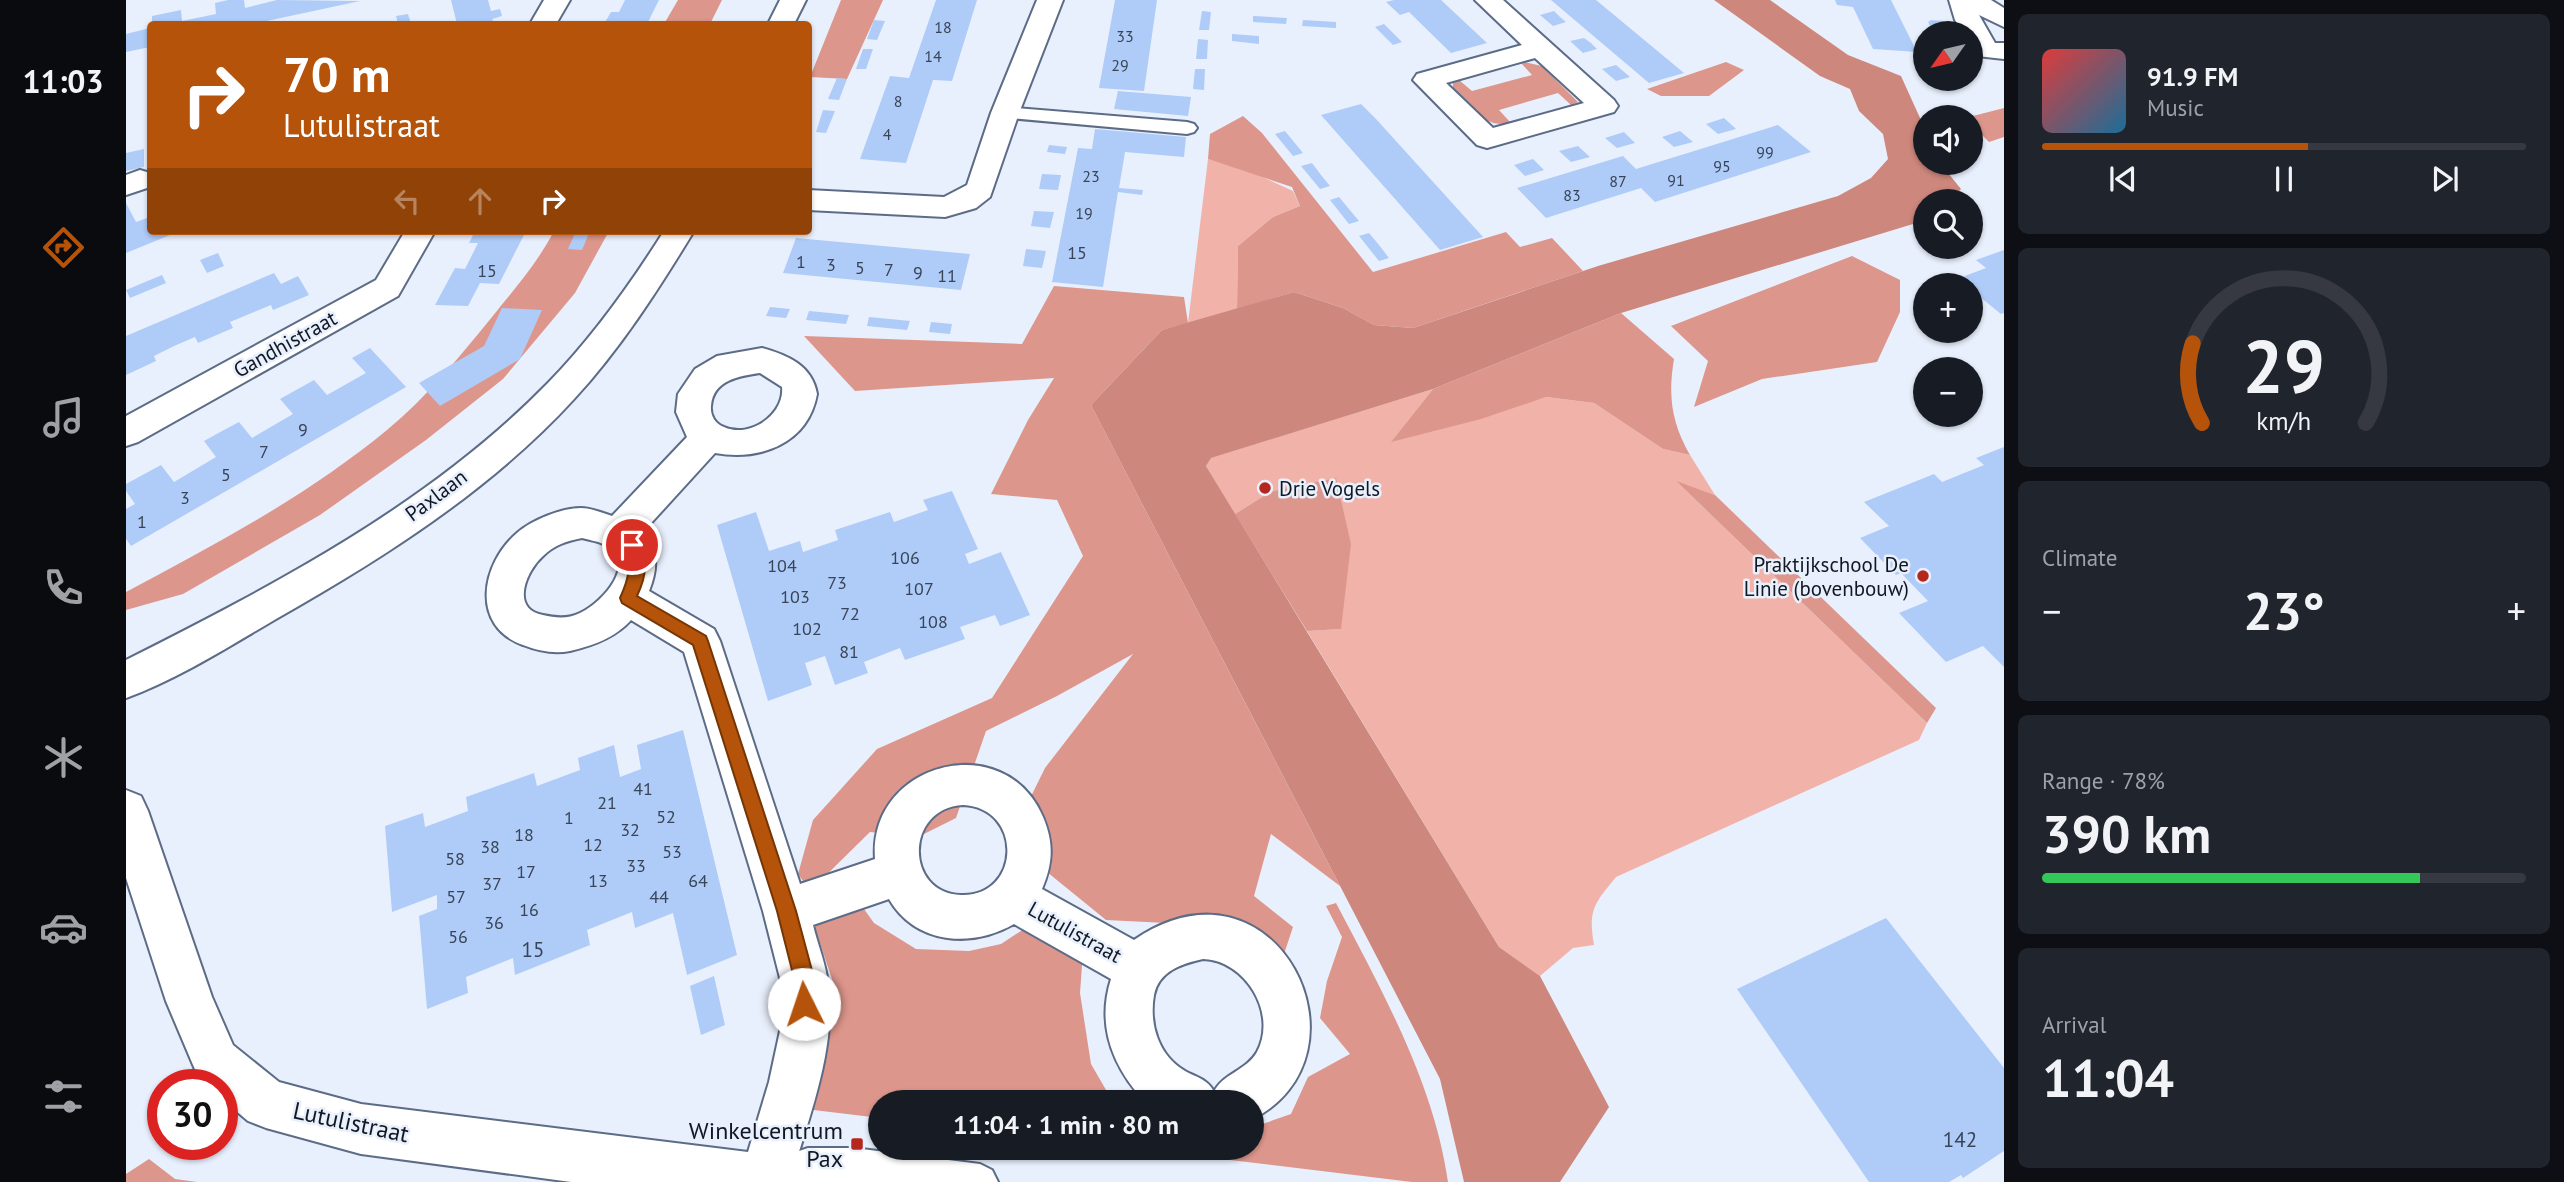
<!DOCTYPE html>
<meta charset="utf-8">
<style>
:root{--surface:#171b24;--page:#20242c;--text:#f1f3f6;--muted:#9ea1a6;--line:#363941;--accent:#b45309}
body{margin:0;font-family:"PT Sans",sans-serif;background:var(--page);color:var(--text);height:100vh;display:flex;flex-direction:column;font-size:26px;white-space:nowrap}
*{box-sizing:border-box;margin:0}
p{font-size:23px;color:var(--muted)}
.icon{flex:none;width:38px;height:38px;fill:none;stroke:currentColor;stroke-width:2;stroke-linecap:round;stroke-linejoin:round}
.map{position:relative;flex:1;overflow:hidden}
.side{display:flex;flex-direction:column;gap:14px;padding:14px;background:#0d0f14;width:560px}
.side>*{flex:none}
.hud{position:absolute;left:21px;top:21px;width:665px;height:214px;border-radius:7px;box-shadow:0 2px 5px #0004;background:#b45309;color:#fff;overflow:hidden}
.needle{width:46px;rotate:236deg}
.tools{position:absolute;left:1787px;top:21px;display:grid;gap:14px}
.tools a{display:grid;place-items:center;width:70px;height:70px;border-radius:50%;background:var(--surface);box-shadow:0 2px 5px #0004;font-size:35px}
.speed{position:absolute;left:21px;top:1069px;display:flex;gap:14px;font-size:35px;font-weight:700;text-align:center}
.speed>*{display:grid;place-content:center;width:91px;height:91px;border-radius:50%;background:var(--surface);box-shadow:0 2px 5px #0004;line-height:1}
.speed .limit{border:10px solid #d22;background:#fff;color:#111}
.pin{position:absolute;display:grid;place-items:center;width:60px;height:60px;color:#fff;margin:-30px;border:4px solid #fff;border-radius:50%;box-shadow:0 2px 7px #0007}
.me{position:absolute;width:77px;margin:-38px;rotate:356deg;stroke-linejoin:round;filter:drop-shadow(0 0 5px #0008)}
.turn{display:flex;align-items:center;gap:24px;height:147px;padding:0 21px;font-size:32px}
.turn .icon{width:91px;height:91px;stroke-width:2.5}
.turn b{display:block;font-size:49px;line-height:60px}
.lanes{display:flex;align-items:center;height:66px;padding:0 21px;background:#0003;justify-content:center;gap:35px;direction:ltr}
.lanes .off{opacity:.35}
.big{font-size:52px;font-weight:600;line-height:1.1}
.side .card{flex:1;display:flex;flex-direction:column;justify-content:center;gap:10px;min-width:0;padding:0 24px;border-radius:10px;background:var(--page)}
.side .dial{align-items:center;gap:0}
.dial svg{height:182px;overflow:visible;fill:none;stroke:var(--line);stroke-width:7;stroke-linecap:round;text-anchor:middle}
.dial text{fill:var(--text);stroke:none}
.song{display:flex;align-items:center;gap:21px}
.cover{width:84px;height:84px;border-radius:10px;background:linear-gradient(135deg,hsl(0 70% 55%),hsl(200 70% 35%))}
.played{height:7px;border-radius:4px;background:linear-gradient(90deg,var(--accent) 55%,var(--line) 55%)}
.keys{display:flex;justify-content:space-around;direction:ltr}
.heat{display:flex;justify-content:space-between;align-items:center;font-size:38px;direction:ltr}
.charge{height:10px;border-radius:5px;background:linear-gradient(90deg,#34c759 78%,var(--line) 0)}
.trip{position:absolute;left:742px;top:1090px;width:396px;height:70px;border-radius:35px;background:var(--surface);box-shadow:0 2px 5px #0004;font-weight:600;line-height:70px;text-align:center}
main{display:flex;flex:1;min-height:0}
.dock{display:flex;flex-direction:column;width:126px;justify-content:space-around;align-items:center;background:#090b0e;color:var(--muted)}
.dock .icon{width:49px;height:49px}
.dock .selected{color:var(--accent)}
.dock b{font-size:32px;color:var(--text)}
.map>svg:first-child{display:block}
.green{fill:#f1b3a9}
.forest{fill:#dd968b}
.water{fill:#cd877c}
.building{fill:#afcbf8}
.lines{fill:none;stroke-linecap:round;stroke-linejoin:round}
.lane-casing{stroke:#5c6c87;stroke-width:4}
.street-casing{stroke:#5c6c87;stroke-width:4}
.secondary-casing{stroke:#5c6c87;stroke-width:4}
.lane{fill:#fff;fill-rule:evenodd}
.street{fill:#fff;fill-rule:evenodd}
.secondary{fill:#fff;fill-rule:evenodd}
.route{fill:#b45309;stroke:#753606;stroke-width:2}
.poi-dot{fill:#b5271d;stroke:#e9f0fd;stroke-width:2.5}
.labels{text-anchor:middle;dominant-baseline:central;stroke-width:5;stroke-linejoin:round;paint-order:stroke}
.far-number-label{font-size:16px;fill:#384558}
.number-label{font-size:18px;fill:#384558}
.street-label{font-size:21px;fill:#111822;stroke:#e9f0fd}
.poi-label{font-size:21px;fill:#111822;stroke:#e9f0fd;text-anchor:start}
.near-number-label{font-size:21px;fill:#384558}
.near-street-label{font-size:24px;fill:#111822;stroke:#e9f0fd}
.near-poi-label{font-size:24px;fill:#111822;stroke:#e9f0fd;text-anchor:end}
</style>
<main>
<nav class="dock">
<b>11:03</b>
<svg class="icon selected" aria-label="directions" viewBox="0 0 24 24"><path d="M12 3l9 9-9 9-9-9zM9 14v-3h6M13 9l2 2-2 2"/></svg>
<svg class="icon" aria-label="music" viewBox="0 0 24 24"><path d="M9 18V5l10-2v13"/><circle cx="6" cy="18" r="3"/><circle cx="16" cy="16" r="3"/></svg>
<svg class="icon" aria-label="phone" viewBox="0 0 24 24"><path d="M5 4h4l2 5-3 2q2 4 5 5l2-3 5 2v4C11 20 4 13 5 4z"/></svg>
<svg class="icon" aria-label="climate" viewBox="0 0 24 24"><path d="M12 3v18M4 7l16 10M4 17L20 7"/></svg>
<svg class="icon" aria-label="car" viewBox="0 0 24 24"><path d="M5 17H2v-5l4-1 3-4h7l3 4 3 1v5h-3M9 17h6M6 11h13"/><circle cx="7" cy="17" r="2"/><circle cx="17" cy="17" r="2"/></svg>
<svg class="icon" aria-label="filters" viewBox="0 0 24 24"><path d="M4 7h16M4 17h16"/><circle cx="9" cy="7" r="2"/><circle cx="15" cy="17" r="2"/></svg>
</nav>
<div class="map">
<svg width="1878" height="1182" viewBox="0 0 1878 1182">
<rect width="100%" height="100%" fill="#e9f0fd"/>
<g class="green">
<path d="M1082 159 1128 173 1167 191 1174 206 1147 217 1112 246 1111 309 1062 323Z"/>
<path d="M1307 389 1266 441 1420 397 1468 403 1537 449 1564 455 1589 495 1551 482 1801 723 1793 740 1490 877C1468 904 1462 910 1468 945L1447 948 1414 976 1373 947 1181 631 1214 629 1144 492 1109 514 1080 466 1084 458Z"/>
</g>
<g class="forest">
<path d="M552 0H596L584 24H538Z"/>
<path d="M715 0H757L721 79 684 77Z"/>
<path d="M1398 62 1416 66 1452 102 1445 105 1432 93 1373 110 1385 123C1359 129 1342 107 1327 88V83L1333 80 1346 91 1406 75 1395 63Z"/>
<path d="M1600 62 1618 70 1583 96H1535L1521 89Z"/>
<path d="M1878 108V137L1863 142 1845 124 1843 117Z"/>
<path d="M1117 116 1136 133 1247 272 1380 232 1394 247 1426 238 1457 271 1287 328 1248 325 1217 308 1168 292 1111 309 1112 246 1147 217 1174 206 1166 187 1082 159 1084 134Z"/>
<path d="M428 231H483L449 293 377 379 300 440 194 515 57 594 0 610V592C91 544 182 495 261 430 301 397 334 356 366 317 390 287 410 265 428 231Z"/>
<path d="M1726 256 1774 280V312L1751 362 1636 379 1568 407 1582 361 1545 326Z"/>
<path d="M928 286 1058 297 1062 323 1036 330 965 405 1214 886 1145 834 1128 896 1167 927 1155 963 1120 927 980 920 883 841 919 768 1007 654 931 696 860 731 830 818 792 837 744 832 684 891 672 874 687 820 751 749 866 698 957 556 931 500 865 494 902 420 928 378 729 391 678 336 896 344Z"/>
<path d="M1495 313 1548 359C1542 395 1545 422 1564 455L1537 449 1468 403 1420 397 1355 419 1265 442 1307 389Z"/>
<path d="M1210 478 1225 544 1215 629 1181 631 1109 514 1144 492Z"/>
<path d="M1550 481 1589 495 1810 708 1801 723Z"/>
<path d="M733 902 748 923 790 949 843 951 875 944 910 921 957 952 954 993 965 1064 987 1102H754V1118L671 1108 707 982 686 920Z"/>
<path d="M1210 903C1256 991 1308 1083 1322 1182H1286L1005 1148H1125V1128L1165 1114 1182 1077 1224 1054 1194 1018 1201 981 1216 937 1200 906Z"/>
<path d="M23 1159 49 1179 71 1182H0V1174Z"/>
</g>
<path class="water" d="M1588 0H1644L1722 55 1775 76 1799 129V163H1814L1835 189 1824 201H1799V218L1787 224 1495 313 1307 389 1085 458 1080 466 1373 947 1414 976 1483 1107 1434 1182H1338L1314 1079 965 405 1036 330 1168 292 1217 308 1248 325 1287 328 1472 266 1712 196 1745 178 1762 159 1757 134 1733 111 1724 89 1694 76Z"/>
<g class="building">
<path d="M102 0H118L119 8 151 0 234 1 127 24H26V16L55 10 56 21 90 14 89 3Z"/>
<path d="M325 0H362L365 11 374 9 376 16 366 19 368 23 363 24H331Z"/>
<path d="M499 0H533L521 24H478L485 12H493Z"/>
<path d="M810 0H851L826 81 807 80 780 163 734 159 764 76 783 78Z"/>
<path d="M989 0H1031L1018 91 973 88Z"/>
<path d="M1268 0H1315L1361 43 1325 53 1283 12 1274 15 1260 2Z"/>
<path d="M1425 0H1470L1558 73 1523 83Z"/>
<path d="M1709 0H1765L1791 52 1747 49 1727 7 1711 5Z"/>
<path d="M1076 11 1085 12 1083 30H1073Z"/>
<path d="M1428 11 1434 17 1440 22 1427 26 1414 15Z"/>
<path d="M282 14 285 24H272L270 16Z"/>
<path d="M1127 16 1161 18 1160 24 1127 22Z"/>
<path d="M748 20 759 21 751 40 741 39Z"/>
<path d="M1177 20 1210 22V28L1176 26Z"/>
<path d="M1805 20 1818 21 1824 32 1805 28 1802 22Z"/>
<path d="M1258 24 1276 42 1267 45 1249 27Z"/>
<path d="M24 28V47L0 52V34Z"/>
<path d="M1106 34 1133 36V44L1106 41Z"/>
<path d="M1458 38 1465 43 1471 49 1457 53 1444 41Z"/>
<path d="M1072 39 1082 40 1081 59H1070Z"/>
<path d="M737 49H747L740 69H730Z"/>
<path d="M1490 65 1504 77 1490 81 1476 69Z"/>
<path d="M1069 69H1079L1078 90 1067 89Z"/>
<path d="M711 78 721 79 713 100 702 99Z"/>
<path d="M992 91 1065 97 1062 116 988 109Z"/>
<path d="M1235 104 1250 119 1357 237 1314 250 1195 115Z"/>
<path d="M697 110 709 111 700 133 690 132Z"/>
<path d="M1598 118 1610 129 1592 134 1580 124Z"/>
<path d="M1652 125 1685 152 1529 202 1515 188 1420 218 1391 188 1497 156 1510 169Z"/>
<path d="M969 129 1060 137 1058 157 999 152 993 188 1017 190 1016 195 992 192 977 287 926 282 952 148 966 149Z"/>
<path d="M1159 131 1177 153 1167 156 1149 134Z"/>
<path d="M1554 131 1567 142 1548 147 1536 137Z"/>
<path d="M1498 132 1509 143 1491 148 1479 138Z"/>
<path d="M923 145 941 147 939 154 921 152Z"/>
<path d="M1452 146 1464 157 1445 162 1433 151Z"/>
<path d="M18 149V167L0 171V153Z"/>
<path d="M1407 159 1418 170 1399 176 1388 165Z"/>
<path d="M1186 163 1195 175 1204 186 1194 189 1175 166Z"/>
<path d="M916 174 935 175 932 190 913 189Z"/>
<path d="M1213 197 1233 221 1223 224 1204 200Z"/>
<path d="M0 203 10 222 24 217V231H54L0 253Z"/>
<path d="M908 211 928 212 924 228 905 226Z"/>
<path d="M349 231H400L373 284 354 283 342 306 309 305 329 268 339 269 352 243H343Z"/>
<path d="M450 231H464L456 250 442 249Z"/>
<path d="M1243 233 1253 245 1263 258 1253 261 1233 236Z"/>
<path d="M670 238 844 254 835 290 657 273Z"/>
<path d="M900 249 920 251 916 268 897 266Z"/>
<path d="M1878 250V313L1875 314 1844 289V285H1839L1831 279 1860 268 1850 260Z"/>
<path d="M92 253 98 266 81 273 74 260Z"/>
<path d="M148 273 155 284 172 276 183 295 147 310 145 305 104 322 107 328 72 343 69 337 48 346 28 356 30 361 0 375V336Z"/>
<path d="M36 275 40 283 4 298 0 290Z"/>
<path d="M644 307 664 309 660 318 640 316Z"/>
<path d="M376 308 416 310 394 359 314 406 293 383 358 346Z"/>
<path d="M683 311 704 313 723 315 720 324 680 320Z"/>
<path d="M743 317 764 319 784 321 781 330 741 326Z"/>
<path d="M805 322 826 324 824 334 803 332Z"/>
<path d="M244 348 280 387 5 546 0 539V509L9 504 0 491V484L35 465 48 482 90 457 78 441 96 431 113 422 126 438 167 414 154 399 188 380 201 395 240 373 226 358Z"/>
<path d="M1878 447V667L1857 646 1820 662 1773 613 1802 601 1775 573 1770 575 1734 538 1763 526 1738 502 1808 474 1816 482 1858 465 1850 458Z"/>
<path d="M826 491 852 549 839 554 843 564 875 552 904 615 874 626 869 615 834 627 839 639 779 660 774 648 738 662 742 673 709 685 699 656 679 663 686 685 642 701 591 525 630 512 643 551 674 541 677 552 712 540 709 530 764 512 768 522 802 510 797 500Z"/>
<path d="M557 730 611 955 561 975 547 913 509 928 506 912 461 930 464 945 389 975 387 958 340 977 342 993 301 1009 293 916 311 909V895L266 912 259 826 297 813 299 827 342 811 340 797 408 773 411 786 454 770 452 758 488 745 494 777 515 769 511 745Z"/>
<path d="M1760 918 1878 1068V1151L1837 1178 1835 1175 1823 1182H1743L1611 989Z"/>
<path d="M588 976 599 1025 575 1035 564 986Z"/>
</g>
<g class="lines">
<defs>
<g id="lane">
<path d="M879 107 1061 122 1068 124 1071 128 1068 132 1061 134 872 117 870 113Z"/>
<path d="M682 1148H728L854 1164 866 1170 872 1182H622L626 1167Z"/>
</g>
<g id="street">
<path d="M418 0H444L430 24H404Z"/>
<path d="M911 0H937L893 113 864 197 850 208 819 217 682 210V190L818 197 841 185 865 113Z"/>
<path d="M1349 0H1377L1488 100 1492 106 1488 112 1361 148 1351 145 1287 80 1291 74 1396 45ZM1409 58 1458 103 1367 128 1320 83Z"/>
<path d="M1823 0H1865L1878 8V27L1853 15 1869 43H1878V59L1851 56 1844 46V33H1837L1829 20Z"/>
<path d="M14 170 24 173V187L0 195V175Z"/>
<path d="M279 231H309L272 296 12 442 0 446V416L250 280Z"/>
<path d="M636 348C661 355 686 365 691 394 682 444 634 461 589 453L516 533C534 549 531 571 523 591L588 629 594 641 674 884 749 859C742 762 879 727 917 817 928 843 927 863 916 889L1008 940C1151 842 1254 1056 1125 1120V1102H1019C987 1067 970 1026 985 979L888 924C846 948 790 945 763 899L687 925C691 942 698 959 701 977 713 1045 682 1118 664 1182H445L235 1154 140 1128 122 1121 96 1099V1085H80L73 1079 40 1001 0 878V790L15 796 22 811 86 997 107 1045 153 1082 235 1104 622 1152 643 1082 654 1031V978L637 911 558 652 505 620C489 638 466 646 444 651 429 654 412 651 397 645 344 626 355 564 391 533 406 520 435 508 455 508 465 508 477 513 486 516L561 437 550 412 552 394 569 369 591 356ZM634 373 656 387C659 414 624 439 598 427 589 424 584 415 585 406 587 380 613 376 634 373ZM456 538C463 540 471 541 477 544 515 561 476 603 454 613 442 619 430 618 417 615 384 609 400 571 417 556 428 545 441 541 456 538ZM837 805C898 808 895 897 835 895 778 893 779 808 837 805ZM1077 959C1119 960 1152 1013 1131 1052 1121 1070 1095 1075 1088 1092 1083 1080 1070 1077 1059 1071 1032 1055 1023 1024 1028 995 1033 971 1055 964 1077 959Z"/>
</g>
<g id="secondary">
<path d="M654 0H680L668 24H642Z"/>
<path d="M538 231H568C532 290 495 348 448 399 365 490 256 559 150 619 102 647 52 679 0 698V660C149 585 304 504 422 383 466 338 504 285 538 231Z"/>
</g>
</defs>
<use href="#lane" class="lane-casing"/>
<use href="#street" class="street-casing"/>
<use href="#secondary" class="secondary-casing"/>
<use href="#lane" class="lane"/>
<use href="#street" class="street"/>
<use href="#secondary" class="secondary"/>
</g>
<path class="route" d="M506 538 511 540C522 561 521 575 511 596L580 636 582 641 670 911 688 978V1004L685 1011 678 1014 671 1011 668 1004V978L651 911 567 645 496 603 494 598C503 578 506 566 498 545Z"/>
<g class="poi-dot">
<circle cx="1139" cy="488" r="7"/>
<circle cx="1797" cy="576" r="7"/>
<rect x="724" y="1137" width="14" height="14" rx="3.5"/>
</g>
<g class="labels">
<g class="far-number-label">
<text x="817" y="27">18</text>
<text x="999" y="36">33</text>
<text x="807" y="56">14</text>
<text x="994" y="65">29</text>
<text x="772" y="101">8</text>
<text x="761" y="134">4</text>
<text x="1639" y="152">99</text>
<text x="1596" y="166">95</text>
<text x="965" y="176">23</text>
<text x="1550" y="180">91</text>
<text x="1492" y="181">87</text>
<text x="1446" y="195">83</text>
<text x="958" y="213">19</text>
</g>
<g class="number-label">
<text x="951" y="252">15</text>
<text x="675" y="261">1</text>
<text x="705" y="264">3</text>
<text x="734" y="267">5</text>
<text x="763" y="269">7</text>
<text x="361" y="270">15</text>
<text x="792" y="272">9</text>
<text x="821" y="275">11</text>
<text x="177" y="429">9</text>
<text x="138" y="451">7</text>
<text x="100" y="474">5</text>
<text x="59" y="497">3</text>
<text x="16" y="521">1</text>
<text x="779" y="557">106</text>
<text x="656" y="565">104</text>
<text x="711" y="582">73</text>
<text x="793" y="588">107</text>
<text x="669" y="596">103</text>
<text x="724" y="613">72</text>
<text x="807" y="621">108</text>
<text x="681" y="628">102</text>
<text x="723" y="651">81</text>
<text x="517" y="788">41</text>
<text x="481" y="802">21</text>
<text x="540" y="816">52</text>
<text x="443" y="817">1</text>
<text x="504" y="829">32</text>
<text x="398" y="834">18</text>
<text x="467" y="844">12</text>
<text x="364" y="846">38</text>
<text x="546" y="851">53</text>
<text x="329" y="858">58</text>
<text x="510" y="865">33</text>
<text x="400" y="871">17</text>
<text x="472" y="880">13</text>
<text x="572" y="880">64</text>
<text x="366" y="883">37</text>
<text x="330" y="896">57</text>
<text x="533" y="896">44</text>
<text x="403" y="909">16</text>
<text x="368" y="922">36</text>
<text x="332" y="936">56</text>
</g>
<g class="street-label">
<text transform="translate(159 344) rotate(-29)">Gandhistraat</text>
<text transform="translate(310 495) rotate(-37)">Paxlaan</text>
<text transform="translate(949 932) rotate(29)">Lutulistraat</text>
</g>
<g class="poi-label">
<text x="1153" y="488">Drie Vogels</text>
<text x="1783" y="564" text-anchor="end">Praktijkschool De<tspan x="1783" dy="24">Linie (bovenbouw)</tspan></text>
</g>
<g class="near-number-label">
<text x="407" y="949">15</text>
<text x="1834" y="1139">142</text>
</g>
<g class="near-street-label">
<text transform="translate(225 1122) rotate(12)">Lutulistraat</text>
</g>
<g class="near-poi-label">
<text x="717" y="1130">Winkelcentrum<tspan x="717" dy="28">Pax</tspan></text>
</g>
</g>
</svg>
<div class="tools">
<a><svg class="needle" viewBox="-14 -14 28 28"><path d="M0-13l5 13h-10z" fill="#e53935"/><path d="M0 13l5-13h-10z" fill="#9ea1a6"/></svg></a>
<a><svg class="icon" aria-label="sound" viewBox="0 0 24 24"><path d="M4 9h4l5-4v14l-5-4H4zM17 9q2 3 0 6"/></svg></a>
<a><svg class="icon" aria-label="search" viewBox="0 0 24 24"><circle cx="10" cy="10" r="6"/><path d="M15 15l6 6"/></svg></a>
<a>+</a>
<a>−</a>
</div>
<div class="speed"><div class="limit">30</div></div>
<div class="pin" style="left:506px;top:545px;background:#d93025"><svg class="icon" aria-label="arrive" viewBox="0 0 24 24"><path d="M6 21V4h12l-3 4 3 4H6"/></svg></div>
<svg class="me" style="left:678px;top:1004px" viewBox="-20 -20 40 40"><circle r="19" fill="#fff"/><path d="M0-13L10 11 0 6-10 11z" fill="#b45309"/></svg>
<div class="trip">11:04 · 1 min · 80 m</div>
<div class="hud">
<div class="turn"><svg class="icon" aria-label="right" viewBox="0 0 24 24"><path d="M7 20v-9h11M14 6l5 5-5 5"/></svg><div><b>70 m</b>Lutulistraat</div></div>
<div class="lanes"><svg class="icon off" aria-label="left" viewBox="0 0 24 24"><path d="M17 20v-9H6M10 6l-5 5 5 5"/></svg><svg class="icon off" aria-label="ahead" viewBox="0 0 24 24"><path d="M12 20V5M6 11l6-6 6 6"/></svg><svg class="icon" aria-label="right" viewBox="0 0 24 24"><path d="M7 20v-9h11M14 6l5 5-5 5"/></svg></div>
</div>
</div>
<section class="side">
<div class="card">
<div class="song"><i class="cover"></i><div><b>91.9 FM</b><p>Music</p></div></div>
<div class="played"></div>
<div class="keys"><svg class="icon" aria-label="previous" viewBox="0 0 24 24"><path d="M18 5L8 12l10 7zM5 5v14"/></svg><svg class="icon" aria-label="pause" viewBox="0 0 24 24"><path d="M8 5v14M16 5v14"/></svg><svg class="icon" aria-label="next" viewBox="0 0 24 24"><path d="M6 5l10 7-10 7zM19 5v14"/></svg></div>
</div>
<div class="card dial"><svg viewBox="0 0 100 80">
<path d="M14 69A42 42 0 1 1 86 69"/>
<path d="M14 69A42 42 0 0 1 10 34" stroke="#b45309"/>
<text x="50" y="56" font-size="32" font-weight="700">29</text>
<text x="50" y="72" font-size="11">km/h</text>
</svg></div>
<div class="card"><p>Climate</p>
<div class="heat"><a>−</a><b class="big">23°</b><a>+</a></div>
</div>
<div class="card"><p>Range · 78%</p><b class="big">390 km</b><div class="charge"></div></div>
<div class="card"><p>Arrival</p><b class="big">11:04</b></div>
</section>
</main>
